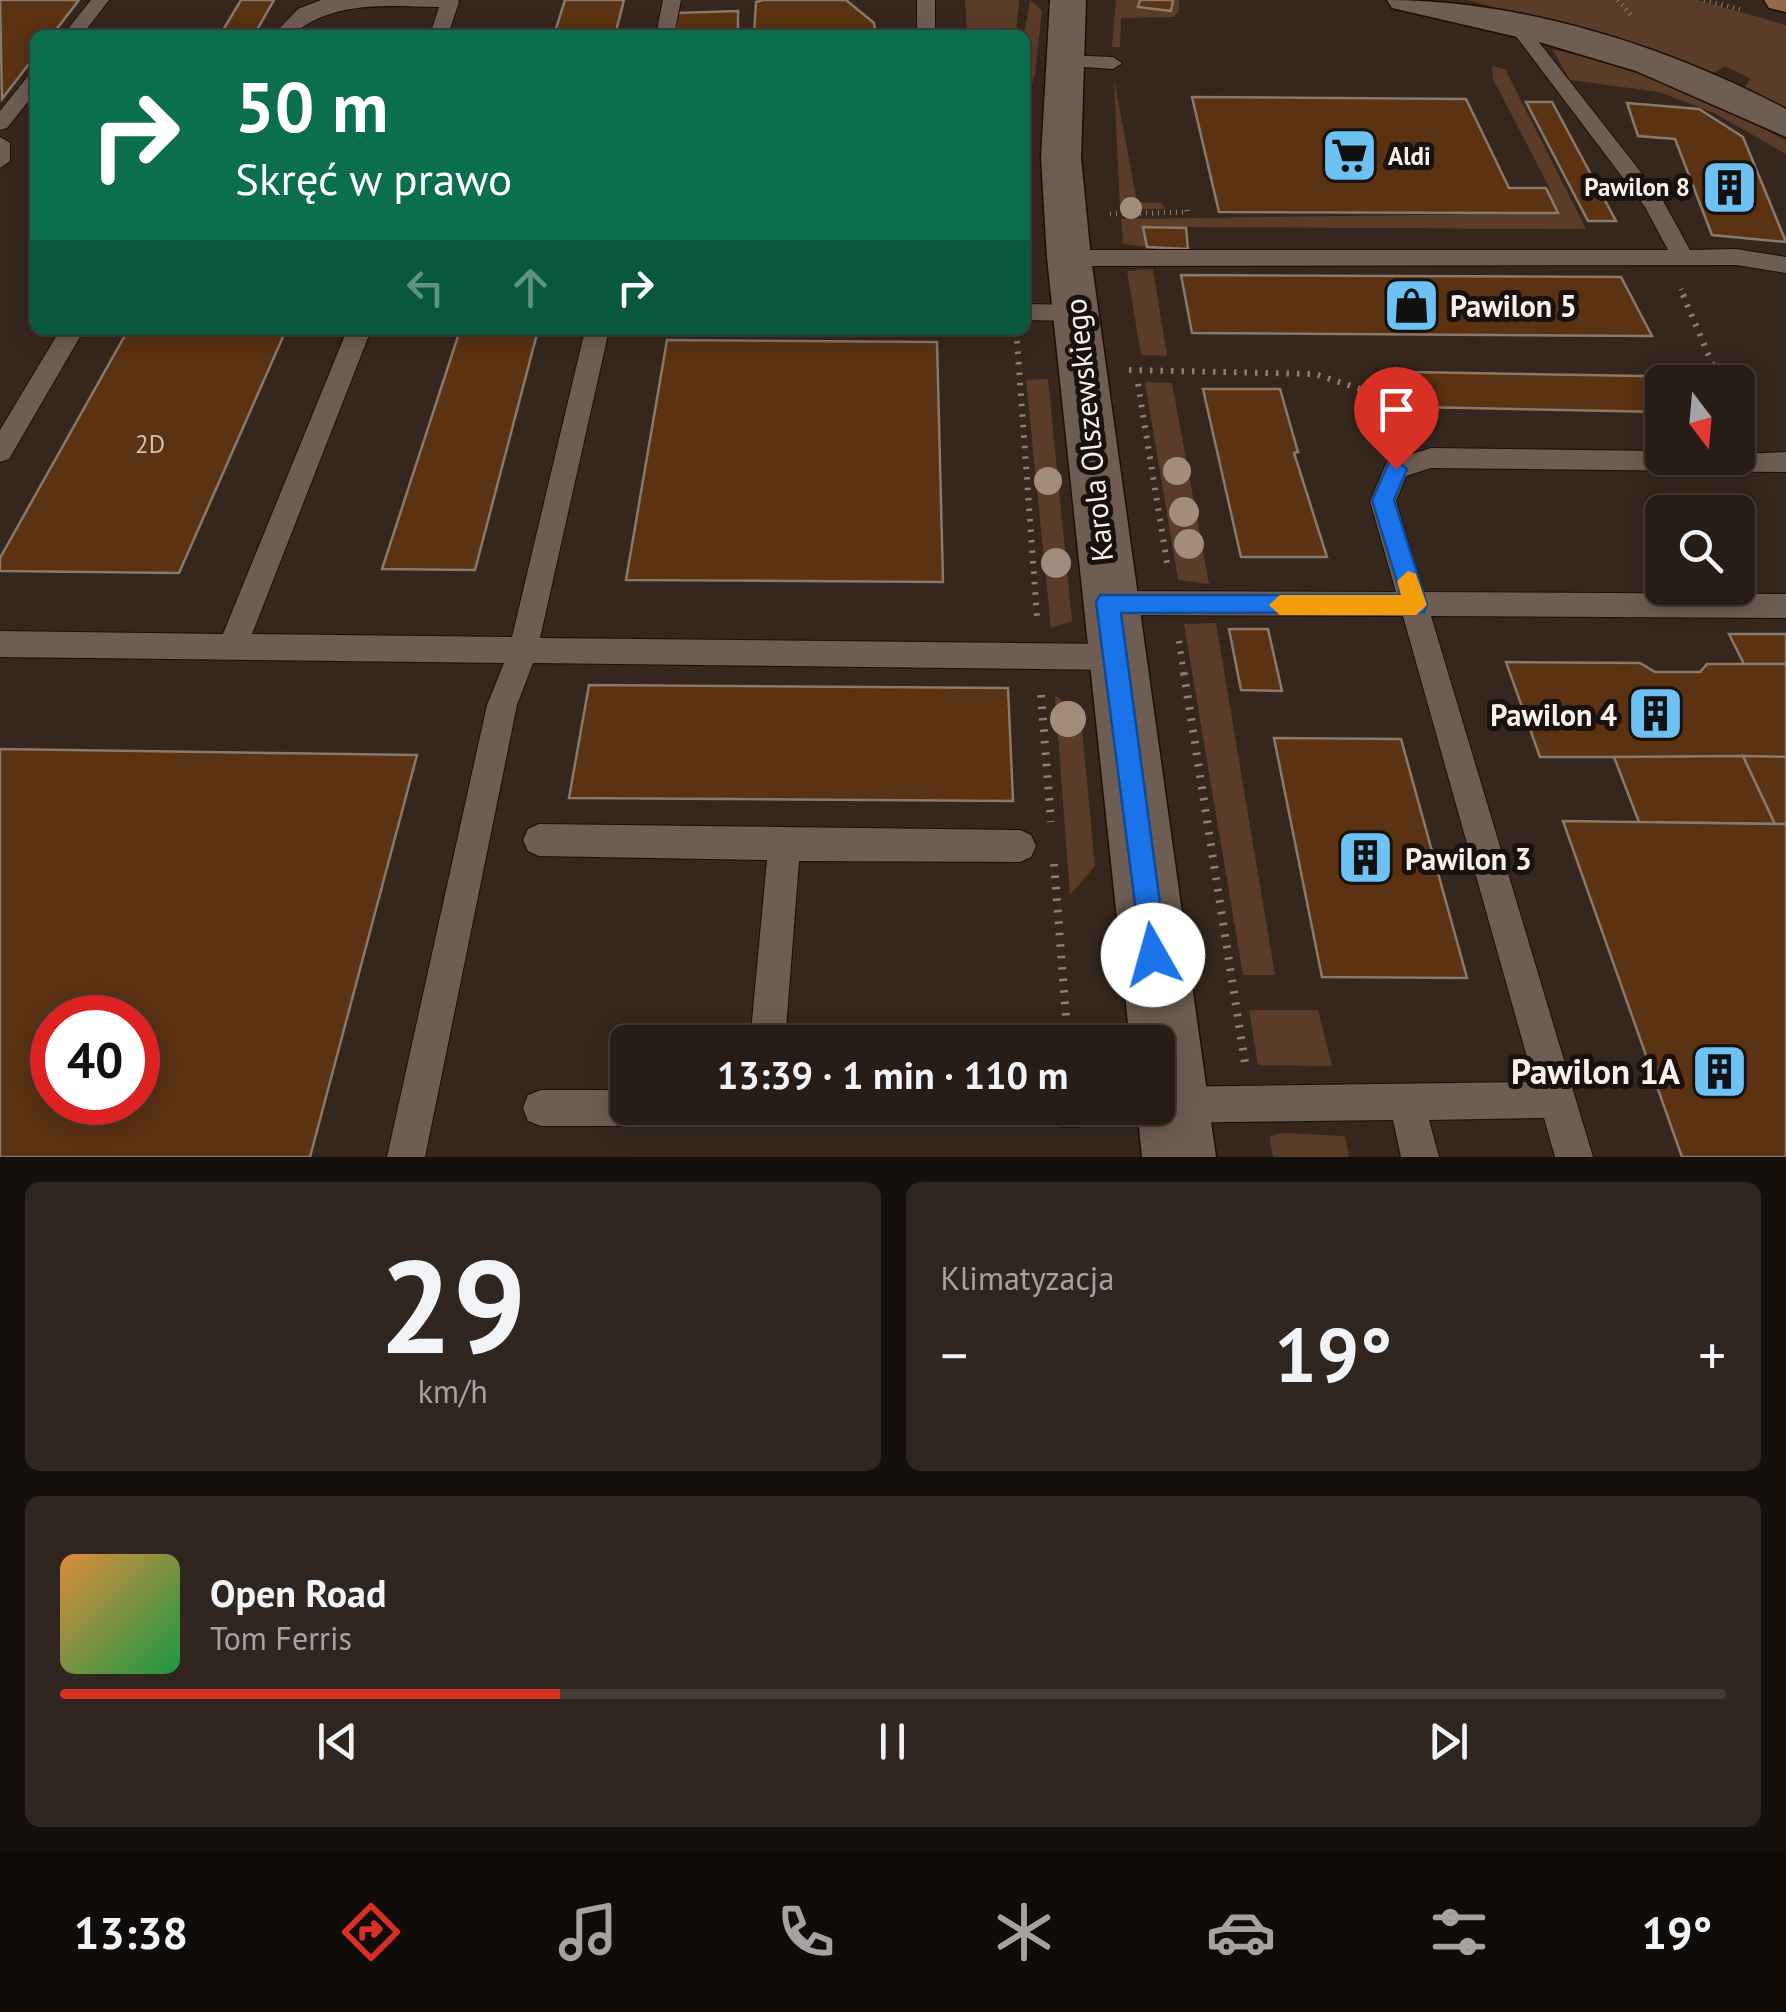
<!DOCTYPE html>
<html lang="pl">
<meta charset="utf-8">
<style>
:root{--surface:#281d16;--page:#30261f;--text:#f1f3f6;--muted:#a5a2a1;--line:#443b35;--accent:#d93025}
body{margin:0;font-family:"PT Sans",sans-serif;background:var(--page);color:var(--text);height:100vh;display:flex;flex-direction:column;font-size:38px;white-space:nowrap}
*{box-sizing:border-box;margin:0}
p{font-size:32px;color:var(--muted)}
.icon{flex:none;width:55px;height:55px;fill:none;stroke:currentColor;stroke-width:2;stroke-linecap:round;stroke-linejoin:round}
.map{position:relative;height:1157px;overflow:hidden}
.details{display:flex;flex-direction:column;gap:25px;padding:25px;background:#16100c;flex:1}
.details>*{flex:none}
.top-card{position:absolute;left:30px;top:30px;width:1000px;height:305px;border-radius:15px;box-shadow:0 5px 25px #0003,0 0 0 2px var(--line);background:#0b6e4f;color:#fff;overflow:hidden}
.needle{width:65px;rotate:164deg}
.controls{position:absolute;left:1645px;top:365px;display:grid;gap:20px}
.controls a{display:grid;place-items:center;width:110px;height:110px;border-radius:15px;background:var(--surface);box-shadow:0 5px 25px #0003,0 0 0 2px var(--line);font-size:50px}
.speed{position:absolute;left:30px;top:995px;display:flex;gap:20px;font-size:50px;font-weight:700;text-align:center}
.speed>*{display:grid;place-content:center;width:130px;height:130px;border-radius:50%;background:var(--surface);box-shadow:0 5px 25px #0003,0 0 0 2px var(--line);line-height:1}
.speed .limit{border:15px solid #d22;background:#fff;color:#111}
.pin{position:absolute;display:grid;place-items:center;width:85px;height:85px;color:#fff;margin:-102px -42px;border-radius:50% 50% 50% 0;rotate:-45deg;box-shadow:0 0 10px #0007}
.pin .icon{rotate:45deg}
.me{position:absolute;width:110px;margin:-55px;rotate:353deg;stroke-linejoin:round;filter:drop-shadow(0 0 8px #0008)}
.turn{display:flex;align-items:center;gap:35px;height:210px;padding:0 40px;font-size:45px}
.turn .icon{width:130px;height:130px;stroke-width:2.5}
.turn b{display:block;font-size:70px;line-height:85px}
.lanes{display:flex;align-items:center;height:95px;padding:0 40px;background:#0003;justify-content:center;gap:50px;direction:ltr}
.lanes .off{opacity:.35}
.big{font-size:75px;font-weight:800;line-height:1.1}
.details .card{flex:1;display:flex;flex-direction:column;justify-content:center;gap:15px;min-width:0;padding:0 35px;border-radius:15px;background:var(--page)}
.details .dial{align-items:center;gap:0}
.dial b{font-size:130px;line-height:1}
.song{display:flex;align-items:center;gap:30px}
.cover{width:120px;height:120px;border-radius:15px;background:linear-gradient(135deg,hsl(30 70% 55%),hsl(140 70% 35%))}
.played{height:10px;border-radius:5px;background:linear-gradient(90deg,var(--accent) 30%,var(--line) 30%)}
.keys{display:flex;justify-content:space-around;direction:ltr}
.heat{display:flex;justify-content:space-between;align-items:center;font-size:55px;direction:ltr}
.details .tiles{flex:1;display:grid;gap:25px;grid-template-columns:1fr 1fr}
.card:last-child{grid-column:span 2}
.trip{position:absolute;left:610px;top:1025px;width:565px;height:100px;border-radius:15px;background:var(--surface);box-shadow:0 5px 25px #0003,0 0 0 2px var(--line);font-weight:800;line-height:100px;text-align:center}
.tab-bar{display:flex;height:160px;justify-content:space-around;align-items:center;background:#100c09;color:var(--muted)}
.tab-bar .icon{width:70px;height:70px}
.tab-bar .current{color:var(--accent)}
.tab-bar b{font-size:45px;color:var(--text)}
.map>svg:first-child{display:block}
.green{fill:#5a3c28}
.building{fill:#5b3212;stroke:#89786c;stroke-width:2.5;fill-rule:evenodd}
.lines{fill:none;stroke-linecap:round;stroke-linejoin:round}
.service-casing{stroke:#1c0f07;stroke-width:2}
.minor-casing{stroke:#1c0f07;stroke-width:3}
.tertiary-casing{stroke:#1c0f07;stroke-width:3}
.primary-casing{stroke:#1c0f07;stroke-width:3}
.path-far2{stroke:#8a7e75;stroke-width:5;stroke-dasharray:1 5;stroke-linecap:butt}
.path-far1{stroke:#8a7e75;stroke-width:6;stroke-dasharray:2.5 8;stroke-linecap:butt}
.path{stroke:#8a7e75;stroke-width:8;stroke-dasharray:2.5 9;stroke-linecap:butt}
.service{fill:#6e5d52;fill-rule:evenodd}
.minor{fill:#6e5d52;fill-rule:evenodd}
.tertiary{fill:#6e5d52;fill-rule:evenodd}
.primary{fill:#94694b;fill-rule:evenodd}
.tree{fill:#a28c7c}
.route{fill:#1a73e8;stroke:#114b97;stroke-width:2.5}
.slow{fill:#f59e0b}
.labels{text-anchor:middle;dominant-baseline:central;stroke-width:10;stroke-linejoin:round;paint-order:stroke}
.far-poi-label{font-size:25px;font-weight:bold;fill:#faf0ea;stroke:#18110d;text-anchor:start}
.number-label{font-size:25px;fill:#d2c0b4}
.poi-label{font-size:30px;font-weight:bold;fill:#faf0ea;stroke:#18110d;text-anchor:start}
.street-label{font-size:30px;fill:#faf0ea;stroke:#18110d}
.near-poi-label{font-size:35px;font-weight:bold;fill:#faf0ea;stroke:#18110d;text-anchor:end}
</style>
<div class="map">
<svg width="1786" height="1157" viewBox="0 0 1786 1157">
<rect width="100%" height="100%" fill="#35271d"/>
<g class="green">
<path d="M965 0H1019L1016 35H967Z"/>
<path d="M1030 0 1042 10 1035 75 1025 105 1024 35Z"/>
<path d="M1116 0H1140L1139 7 1171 11 1173 0H1179V11L1174 17 1121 18 1120 47H1112Z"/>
<path d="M1467 0H1697L1786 25V114L1742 89 1751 79 1725 66 1712 74 1590 34Z"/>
<path d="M1552 49C1637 69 1711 98 1786 141V154L1714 113 1659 92 1570 80Z"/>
<path d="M1492 66 1505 69 1586 229 1144 227 1147 247 1123 244 1121 219 1557 213 1548 185 1493 79Z"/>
<path d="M1114 79 1137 202 1161 203 1166 209H1120Z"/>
<path d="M1153 269 1167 356 1141 355 1127 271Z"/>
<path d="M1048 379 1072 621 1051 628 1026 380Z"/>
<path d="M1145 382 1172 383 1209 584 1178 580Z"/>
<path d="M1216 623 1275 975H1243L1184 624Z"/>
<path d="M1055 695 1073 710 1082 729 1095 866 1070 895Z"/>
<path d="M1249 1010H1318L1332 1066 1258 1065Z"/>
<path d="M1281 1133 1345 1136 1349 1157H1273L1269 1137Z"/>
</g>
<g class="building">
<path d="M0 0H79L52 35H35V56L2 99Z"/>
<path d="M241 0H274L254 35H220Z"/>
<path d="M565 0H624L615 35H554Z"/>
<path d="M763 0H846L874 23 876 35H754L756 2Z"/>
<path d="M1140 0H1173L1171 11 1138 7Z"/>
<path d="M738 11V35H675L677 13Z"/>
<path d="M1192 97 1466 99 1509 188H1546L1558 213 1219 212Z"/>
<path d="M1526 102H1552L1616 221H1588Z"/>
<path d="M1627 103 1699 109 1743 137 1786 242 1712 235 1675 139 1638 136Z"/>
<path d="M1143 227 1186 228 1188 249 1147 247Z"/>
<path d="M1181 275 1621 277 1652 336 1192 333Z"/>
<path d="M128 330H286L179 573 0 571V558Z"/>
<path d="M460 330H538L475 570 382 569Z"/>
<path d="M667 340 937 342 943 582 626 580Z"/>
<path d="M1408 372 1704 377 1706 382H1662V412L1419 407Z"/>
<path d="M1203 389H1280L1298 452 1294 453 1327 557H1241Z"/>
<path d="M1229 629H1268L1282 691 1241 690Z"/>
<path d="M1729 634H1786V664H1744Z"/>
<path d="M1506 662 1640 663 1655 672H1700L1707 664H1786V757H1540Z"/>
<path d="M589 685 1008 688 1013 801 569 798Z"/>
<path d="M1274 738 1401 739 1467 978 1322 977Z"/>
<path d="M0 749 417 755 310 1157H0ZM52 1018H138V1102H52Z"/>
<path d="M1743 756 1775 824 1639 822 1614 757Z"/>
<path d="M1743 756 1786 757V824H1775Z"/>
<path d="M1563 821 1786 824V1157H1682Z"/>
</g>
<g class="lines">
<defs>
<g id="service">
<path d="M91 0H109L82 35H63Z"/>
<path d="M321 0H458L459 2 448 35H430L439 7C386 6 333 0 292 35H273L298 9Z"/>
<path d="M663 0H681L674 35H656Z"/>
<rect x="917" y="0" width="18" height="35"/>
<path d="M1518 22 1524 23 1662 199 1690 250 1736 249 1786 257V273L1736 265 1069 266 1058 258 1069 250H1668L1645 207 1509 27Z"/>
<path d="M1063 55 1113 57 1122 63 1113 69 1056 65 1054 61Z"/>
<path d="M35 74V93L7 128 0 130V111L28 76Z"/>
<path d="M0 137 10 143V161L0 168Z"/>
<path d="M1025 304 1075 305 1087 313 1075 321 1025 320Z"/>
<path d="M60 330H84L9 459 0 462V430Z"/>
<path d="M347 330H371L252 634 512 637 585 330H609L540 638 1114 644 1124 648 1128 657 1124 666 1114 670 533 663 517 705 425 1157H387L487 705 504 663 0 657V631L223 634Z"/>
<path d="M1431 448 1662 451V458L1786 452V472L1431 468 1406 476 1396 501 1423 592 1786 594V618L1431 616 1593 1157H1555L1544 1118 1429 1120 1439 1157H1401L1393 1120 1158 1123 1145 1118 1141 1108H1158V1087L1534 1082 1403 616 1108 615 1098 611 1094 603 1098 595 1108 591 1396 592 1370 501 1387 462Z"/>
<path d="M539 824 1020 830 1031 835 1036 846 1031 857 1020 862 799 861 785 1042H750L767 860 539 856 528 851 523 840 528 829Z"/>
<path d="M541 1090H628V1108H775L770 1121 757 1126H541L528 1121 523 1108 528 1095Z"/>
<path d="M1036 1108H1104L1099 1121C1080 1129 1060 1129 1041 1121Z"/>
</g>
<path id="minor" d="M1387 0C1522 0 1667 46 1786 109V137L1636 71 1539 42 1392 8Z"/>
<path id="tertiary" d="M1050 0H1086L1081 158 1091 258 1216 1157H1142L1137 1108H1158V1042H1130L1047 258 1041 158Z"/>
<path id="primary" d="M1764 0H1786V12L1769 8Z"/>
</defs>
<use href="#service" class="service-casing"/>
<use href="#minor" class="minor-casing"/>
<use href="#tertiary" class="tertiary-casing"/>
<use href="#primary" class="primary-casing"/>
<g class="path-far2">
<path d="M1618 0 1633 17"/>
<path d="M1704 0 1742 10"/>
<path d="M1110 214 1187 212 1186 205"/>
<path d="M1681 289 1685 297"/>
</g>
<g class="path-far1">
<path d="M1683 295 1720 382"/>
<path d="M1017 341 1037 617"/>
<path d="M1129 370 1315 374 1366 391 1385 440"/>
<path d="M1138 384 1168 569"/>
<path d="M1738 414 1746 430"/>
<path d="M1179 641 1184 676"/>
</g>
<g class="path">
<path d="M1184 673 1245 1063"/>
<path d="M1041 695 1051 822"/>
<path d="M1054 864 1068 1042"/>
</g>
<use href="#service" class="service"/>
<use href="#minor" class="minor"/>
<use href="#tertiary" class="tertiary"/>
<use href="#primary" class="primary"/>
</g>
<g class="tree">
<circle cx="1131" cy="208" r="11"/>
<circle cx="1177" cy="471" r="14"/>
<circle cx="1048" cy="481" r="14"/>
<circle cx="1184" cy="512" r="15"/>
<circle cx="1189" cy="544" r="15"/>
<circle cx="1056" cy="563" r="15"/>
<circle cx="1068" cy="719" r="18"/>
</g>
<path class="route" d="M1396 460 1407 469 1394 500 1427 605 1424 612 1121 613 1167 955 1163 965 1153 969 1143 965 1096 602 1100 595H1401L1372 500 1389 463Z"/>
<path class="slow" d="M1408 571 1416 574 1427 605 1416 615H1280L1269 605 1280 595H1401L1397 581Z"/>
<defs>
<symbol id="supermarket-square" viewBox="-11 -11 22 22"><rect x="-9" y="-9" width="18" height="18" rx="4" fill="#6dc2f3" stroke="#18110d"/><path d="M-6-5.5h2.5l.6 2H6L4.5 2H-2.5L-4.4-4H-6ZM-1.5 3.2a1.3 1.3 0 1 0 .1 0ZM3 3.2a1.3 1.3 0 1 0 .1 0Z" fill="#111"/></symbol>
<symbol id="building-square" viewBox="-11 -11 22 22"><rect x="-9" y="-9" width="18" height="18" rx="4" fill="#6dc2f3" stroke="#18110d"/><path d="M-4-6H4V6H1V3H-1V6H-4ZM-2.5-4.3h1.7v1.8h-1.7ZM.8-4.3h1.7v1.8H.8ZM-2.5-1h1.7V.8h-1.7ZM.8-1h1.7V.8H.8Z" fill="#111"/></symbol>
<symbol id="shop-square" viewBox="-11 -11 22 22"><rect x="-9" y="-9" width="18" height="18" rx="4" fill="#6dc2f3" stroke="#18110d"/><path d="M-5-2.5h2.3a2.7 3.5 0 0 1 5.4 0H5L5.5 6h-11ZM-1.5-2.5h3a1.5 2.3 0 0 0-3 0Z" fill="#111"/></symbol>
</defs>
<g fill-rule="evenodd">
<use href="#supermarket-square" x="1318" y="124" width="63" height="63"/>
<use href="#building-square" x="1698" y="156" width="63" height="63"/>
<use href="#shop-square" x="1380" y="274" width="63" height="63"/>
<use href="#building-square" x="1624" y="682" width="63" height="63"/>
<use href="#building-square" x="1334" y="826" width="63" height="63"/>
<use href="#building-square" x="1688" y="1040" width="63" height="63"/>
</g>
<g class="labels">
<g class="far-poi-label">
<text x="1388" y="156">Aldi</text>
<text x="1690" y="187" text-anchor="end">Pawilon 8</text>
</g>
<g class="number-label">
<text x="150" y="444">2D</text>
</g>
<g class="poi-label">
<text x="1450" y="305">Pawilon 5</text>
<text x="1617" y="714" text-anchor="end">Pawilon 4</text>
<text x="1405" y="858">Pawilon 3</text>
</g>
<g class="street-label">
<text transform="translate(1088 430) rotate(-96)">Karola Olszewskiego</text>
</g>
<g class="near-poi-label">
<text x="1680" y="1071">Pawilon 1A</text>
</g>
</g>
</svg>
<div class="controls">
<a><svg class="needle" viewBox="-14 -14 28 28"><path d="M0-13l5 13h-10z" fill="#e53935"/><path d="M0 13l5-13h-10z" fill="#a5a2a1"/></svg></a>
<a><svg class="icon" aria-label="search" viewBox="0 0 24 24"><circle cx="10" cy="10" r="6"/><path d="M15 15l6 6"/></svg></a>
</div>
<div class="speed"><div class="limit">40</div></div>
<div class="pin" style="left:1396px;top:469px;background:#d93025"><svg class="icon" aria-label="arrive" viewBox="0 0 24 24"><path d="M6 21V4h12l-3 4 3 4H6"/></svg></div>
<svg class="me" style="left:1153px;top:955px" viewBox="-20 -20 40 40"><circle r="19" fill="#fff"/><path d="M0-13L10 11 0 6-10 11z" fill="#1a73e8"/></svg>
<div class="trip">13:39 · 1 min · 110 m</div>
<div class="top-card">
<div class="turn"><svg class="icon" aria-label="right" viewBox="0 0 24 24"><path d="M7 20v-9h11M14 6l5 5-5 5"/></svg><div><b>50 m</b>Skręć w prawo</div></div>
<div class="lanes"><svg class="icon off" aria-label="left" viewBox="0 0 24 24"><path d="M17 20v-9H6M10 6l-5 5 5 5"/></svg><svg class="icon off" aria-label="ahead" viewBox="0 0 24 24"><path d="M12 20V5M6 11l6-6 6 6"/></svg><svg class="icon" aria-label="right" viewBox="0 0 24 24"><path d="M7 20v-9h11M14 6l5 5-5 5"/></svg></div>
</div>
</div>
<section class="details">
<div class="tiles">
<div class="card dial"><b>29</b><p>km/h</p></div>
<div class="card"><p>Klimatyzacja</p>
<div class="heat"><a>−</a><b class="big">19°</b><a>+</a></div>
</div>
<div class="card">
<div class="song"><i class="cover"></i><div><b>Open Road</b><p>Tom Ferris</p></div></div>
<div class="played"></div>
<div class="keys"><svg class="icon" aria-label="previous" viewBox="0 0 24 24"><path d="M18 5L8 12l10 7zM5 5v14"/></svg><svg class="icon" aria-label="pause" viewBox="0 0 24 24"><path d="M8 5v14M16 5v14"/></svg><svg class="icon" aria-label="next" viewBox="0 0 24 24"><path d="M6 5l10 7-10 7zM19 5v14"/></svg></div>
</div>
</div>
</section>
<nav class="tab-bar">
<b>13:38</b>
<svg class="icon current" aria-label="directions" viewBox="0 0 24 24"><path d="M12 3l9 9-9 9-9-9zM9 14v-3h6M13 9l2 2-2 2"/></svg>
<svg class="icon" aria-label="music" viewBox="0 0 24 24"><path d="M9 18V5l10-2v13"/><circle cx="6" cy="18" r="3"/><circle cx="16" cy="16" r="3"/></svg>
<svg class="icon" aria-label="phone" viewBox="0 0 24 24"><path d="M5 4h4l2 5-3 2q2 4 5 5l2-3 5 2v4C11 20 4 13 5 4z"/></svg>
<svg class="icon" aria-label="climate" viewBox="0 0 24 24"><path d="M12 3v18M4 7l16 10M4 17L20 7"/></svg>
<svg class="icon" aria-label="car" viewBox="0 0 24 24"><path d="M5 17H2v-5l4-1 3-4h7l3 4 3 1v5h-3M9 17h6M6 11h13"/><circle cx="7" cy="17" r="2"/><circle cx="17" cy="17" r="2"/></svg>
<svg class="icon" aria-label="filters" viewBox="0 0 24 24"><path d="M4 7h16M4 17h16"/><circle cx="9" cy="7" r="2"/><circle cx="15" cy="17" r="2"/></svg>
<b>19°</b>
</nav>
